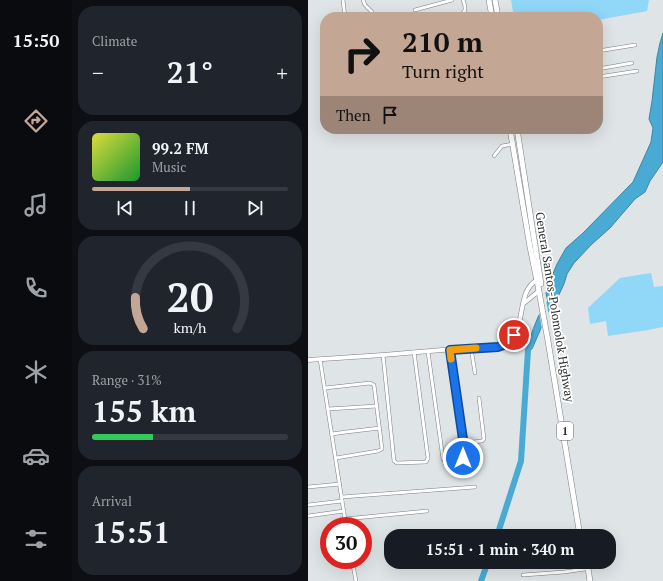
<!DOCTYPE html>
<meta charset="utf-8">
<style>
:root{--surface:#171b24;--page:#20242c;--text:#f1f3f6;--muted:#9ea1a6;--line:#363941;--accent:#c4a695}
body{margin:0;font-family:"PT Serif",serif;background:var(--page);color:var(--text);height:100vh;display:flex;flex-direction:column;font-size:15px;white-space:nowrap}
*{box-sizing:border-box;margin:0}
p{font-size:13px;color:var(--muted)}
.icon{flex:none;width:22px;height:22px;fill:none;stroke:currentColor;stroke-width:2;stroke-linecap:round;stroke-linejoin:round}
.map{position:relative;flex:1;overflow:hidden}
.drawer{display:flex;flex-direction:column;gap:6px;padding:6px;background:#0d0f14;width:236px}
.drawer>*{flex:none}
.top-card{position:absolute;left:12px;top:12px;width:283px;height:122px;border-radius:16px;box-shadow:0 4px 16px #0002;background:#c4a695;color:#111;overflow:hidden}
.speed{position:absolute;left:12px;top:517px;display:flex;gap:8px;font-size:20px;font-weight:700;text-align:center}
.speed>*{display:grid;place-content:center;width:52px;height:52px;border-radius:50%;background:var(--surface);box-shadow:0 4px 16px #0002;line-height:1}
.speed .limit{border:6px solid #d22;background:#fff;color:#111}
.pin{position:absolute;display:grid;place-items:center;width:34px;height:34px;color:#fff;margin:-17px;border:2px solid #fff;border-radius:50%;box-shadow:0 1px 4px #0007}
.me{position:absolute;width:44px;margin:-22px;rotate:0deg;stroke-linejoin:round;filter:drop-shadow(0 0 3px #0008)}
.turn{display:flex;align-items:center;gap:14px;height:84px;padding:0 16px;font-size:18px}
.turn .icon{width:52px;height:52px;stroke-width:2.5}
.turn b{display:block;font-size:28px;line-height:34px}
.then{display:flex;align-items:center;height:38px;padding:0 16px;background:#0003;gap:8px;font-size:15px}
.big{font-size:30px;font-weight:800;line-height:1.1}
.drawer .tile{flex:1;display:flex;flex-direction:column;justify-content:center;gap:6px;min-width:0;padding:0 14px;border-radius:16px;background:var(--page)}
.drawer .dial{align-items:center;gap:0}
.dial svg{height:104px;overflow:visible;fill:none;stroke:var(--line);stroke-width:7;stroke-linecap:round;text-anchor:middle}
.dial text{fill:var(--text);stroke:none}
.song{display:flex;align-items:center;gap:12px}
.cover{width:48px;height:48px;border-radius:6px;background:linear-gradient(135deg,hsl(60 70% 55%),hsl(130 70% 35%))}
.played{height:4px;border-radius:2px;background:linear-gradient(90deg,var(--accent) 50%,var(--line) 50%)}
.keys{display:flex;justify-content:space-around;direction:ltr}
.heat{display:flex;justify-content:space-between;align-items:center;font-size:22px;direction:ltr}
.charge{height:6px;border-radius:3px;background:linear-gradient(90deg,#34c759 31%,var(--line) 0)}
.trip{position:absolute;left:76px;top:529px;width:232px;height:40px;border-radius:16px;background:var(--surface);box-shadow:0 4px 16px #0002;font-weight:800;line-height:40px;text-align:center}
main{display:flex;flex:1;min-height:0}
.tabs{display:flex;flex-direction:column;width:72px;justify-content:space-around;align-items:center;background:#090b0e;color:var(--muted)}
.tabs .icon{width:28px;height:28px}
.tabs .active{color:var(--accent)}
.tabs b{font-size:18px;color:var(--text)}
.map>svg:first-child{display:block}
.green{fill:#91d7f8}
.water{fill:#49abd4;stroke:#4085a2}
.pier{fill:#dfe4e6}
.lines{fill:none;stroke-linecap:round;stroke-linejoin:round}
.river{stroke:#49abd4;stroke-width:6}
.minor-casing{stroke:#7b7f81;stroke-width:4}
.tertiary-casing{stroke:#7b7f81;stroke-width:5}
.trunk-casing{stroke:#7b7f81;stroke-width:6}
.minor{stroke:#fff;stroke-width:3}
.tertiary{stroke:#fff;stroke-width:4}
.trunk{stroke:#fff;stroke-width:5}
.route-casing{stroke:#114b97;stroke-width:10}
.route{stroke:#1a73e8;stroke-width:7}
.slow{stroke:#f59e0b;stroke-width:7}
.labels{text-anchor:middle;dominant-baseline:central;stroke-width:3.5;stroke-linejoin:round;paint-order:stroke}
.shield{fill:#fff;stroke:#6a6b6c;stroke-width:1}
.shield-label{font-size:11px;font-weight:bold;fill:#2a2c2d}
.street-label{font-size:12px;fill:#2a2c2d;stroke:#fff}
</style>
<main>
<nav class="tabs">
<b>15:50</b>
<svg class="icon active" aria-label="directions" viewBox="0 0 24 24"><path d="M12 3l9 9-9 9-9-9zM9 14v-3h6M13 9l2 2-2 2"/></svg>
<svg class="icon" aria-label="music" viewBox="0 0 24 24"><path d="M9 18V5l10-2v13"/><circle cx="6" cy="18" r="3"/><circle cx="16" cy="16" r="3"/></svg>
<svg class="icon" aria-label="phone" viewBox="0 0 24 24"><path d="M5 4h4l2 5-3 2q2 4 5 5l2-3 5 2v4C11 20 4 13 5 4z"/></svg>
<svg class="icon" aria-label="climate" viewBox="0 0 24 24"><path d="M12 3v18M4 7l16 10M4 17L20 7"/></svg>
<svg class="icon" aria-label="car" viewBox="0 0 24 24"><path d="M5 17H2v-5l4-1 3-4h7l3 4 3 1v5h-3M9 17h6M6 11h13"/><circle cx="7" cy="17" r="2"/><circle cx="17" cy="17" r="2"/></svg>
<svg class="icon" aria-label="filters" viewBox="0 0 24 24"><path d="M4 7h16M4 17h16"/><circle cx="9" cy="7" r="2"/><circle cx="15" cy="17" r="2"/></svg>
</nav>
<section class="drawer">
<div class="tile"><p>Climate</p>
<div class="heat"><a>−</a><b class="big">21°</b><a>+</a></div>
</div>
<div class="tile">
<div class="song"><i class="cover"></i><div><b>99.2 FM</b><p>Music</p></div></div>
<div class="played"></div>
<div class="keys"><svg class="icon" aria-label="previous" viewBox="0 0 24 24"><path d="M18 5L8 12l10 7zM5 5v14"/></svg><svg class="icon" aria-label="pause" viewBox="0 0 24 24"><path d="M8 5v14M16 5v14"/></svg><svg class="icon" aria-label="next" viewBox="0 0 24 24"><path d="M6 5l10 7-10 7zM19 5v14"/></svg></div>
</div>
<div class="tile dial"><svg viewBox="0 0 100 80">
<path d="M14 69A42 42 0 1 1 86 69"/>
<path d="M14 69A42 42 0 0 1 8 45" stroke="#c4a695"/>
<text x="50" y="56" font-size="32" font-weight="700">20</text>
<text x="50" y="72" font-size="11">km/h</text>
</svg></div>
<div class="tile"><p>Range · 31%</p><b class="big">155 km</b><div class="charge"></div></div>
<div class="tile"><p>Arrival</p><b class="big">15:51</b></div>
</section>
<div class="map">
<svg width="355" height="581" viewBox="0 0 355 581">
<rect width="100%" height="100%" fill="#dfe4e6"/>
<g class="green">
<path d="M203 0H341L339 11 290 20V17H206Z"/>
<path d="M343 273 346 287 355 286V327L340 330 300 336 298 321 282 324 280 308 312 278Z"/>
</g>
<path class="water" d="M355 33V162L342 181 337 192 327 199 302 228 284 244 266 263 259 274 256 284 246 305 240 312 224 349 220 350 219 346C225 331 229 314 240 301L238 294 239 288 249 264 258 248 275 233 325 182 343 142 345 128 341 119 344 101 349 57 352 43Z"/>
<path class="pier" d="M237 295 241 315 234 330 231 311 238 301 237 296Z"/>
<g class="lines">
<g class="river">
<path d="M189 536 213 461 220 350 223 343"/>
<path d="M173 581 180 562"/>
</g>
<defs>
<g id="minor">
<path d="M35 0 37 17"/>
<path d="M55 0 57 5 64 12"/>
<path d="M107 10 144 0"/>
<path d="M145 17C156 14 160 12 155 0"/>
<path d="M290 51 327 45"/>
<path d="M14 60 17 59"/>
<path d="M290 69 324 63"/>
<path d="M290 77 329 71"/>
<path d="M186 156 194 146 205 144"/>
<path d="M163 348 167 373"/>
<path d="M120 352 135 459 136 460C141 460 155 461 157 457 158 456 157 454 157 453L142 350"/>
<path d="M75 355 86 461 89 463 118 462 120 458 106 352"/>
<path d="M12 359 38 526"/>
<path d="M17 388 62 383 66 385 74 449 70 451 28 458"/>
<path d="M20 409 69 406"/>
<path d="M24 434 38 432 72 428"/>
<path d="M156 443 174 441 176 439 171 398"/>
<path d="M0 487 32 484"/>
<path d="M34 497 167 487"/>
<path d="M0 505 34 501"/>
<path d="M0 516 36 511"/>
<path d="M37 519 119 511"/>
<path d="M44 560 48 581"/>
<path d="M215 575 256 572 277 569"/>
</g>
<g id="tertiary">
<path d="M216 303 231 291"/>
<path d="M0 360 75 355 134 350 193 346C196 345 199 343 201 341 219 325 208 292 229 280"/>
</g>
<g id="trunk">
<path d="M181 0 184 17"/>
<path d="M187 0 190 17"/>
<path d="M202 129 222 247 230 286 240 341 272 536"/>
<path d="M209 129 233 284"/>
<path d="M279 562 282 581"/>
</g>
</defs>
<use href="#minor" class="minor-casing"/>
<use href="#tertiary" class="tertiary-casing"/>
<use href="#trunk" class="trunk-casing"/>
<use href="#minor" class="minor"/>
<use href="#tertiary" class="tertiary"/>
<use href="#trunk" class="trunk"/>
</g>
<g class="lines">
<defs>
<path id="route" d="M155 458 157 456V453L142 350 190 347C197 345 202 341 206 335"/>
</defs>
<use href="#route" class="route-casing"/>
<use href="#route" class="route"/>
<path class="slow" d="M143 359 142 350 168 348"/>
</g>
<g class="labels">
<rect class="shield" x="249" y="422" width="16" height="18" rx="3"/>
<g class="shield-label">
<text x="257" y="431">1</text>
</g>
<g class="street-label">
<text transform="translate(247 307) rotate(81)">General Santos-Polomolok Highway</text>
</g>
</g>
</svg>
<div class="speed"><div class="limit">30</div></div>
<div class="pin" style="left:206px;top:335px;background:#d93025"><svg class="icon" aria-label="arrive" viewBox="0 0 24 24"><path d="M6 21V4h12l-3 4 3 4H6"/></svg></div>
<svg class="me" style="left:155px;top:458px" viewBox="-20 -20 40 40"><circle r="17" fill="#1a73e8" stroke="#fff" stroke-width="3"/><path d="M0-11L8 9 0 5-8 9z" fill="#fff"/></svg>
<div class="trip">15:51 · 1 min · 340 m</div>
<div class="top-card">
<div class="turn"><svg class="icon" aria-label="right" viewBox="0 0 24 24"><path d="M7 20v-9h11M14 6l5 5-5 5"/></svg><div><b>210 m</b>Turn right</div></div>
<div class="then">Then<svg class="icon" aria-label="arrive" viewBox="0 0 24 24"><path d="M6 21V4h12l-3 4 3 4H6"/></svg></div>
</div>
</div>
</main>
